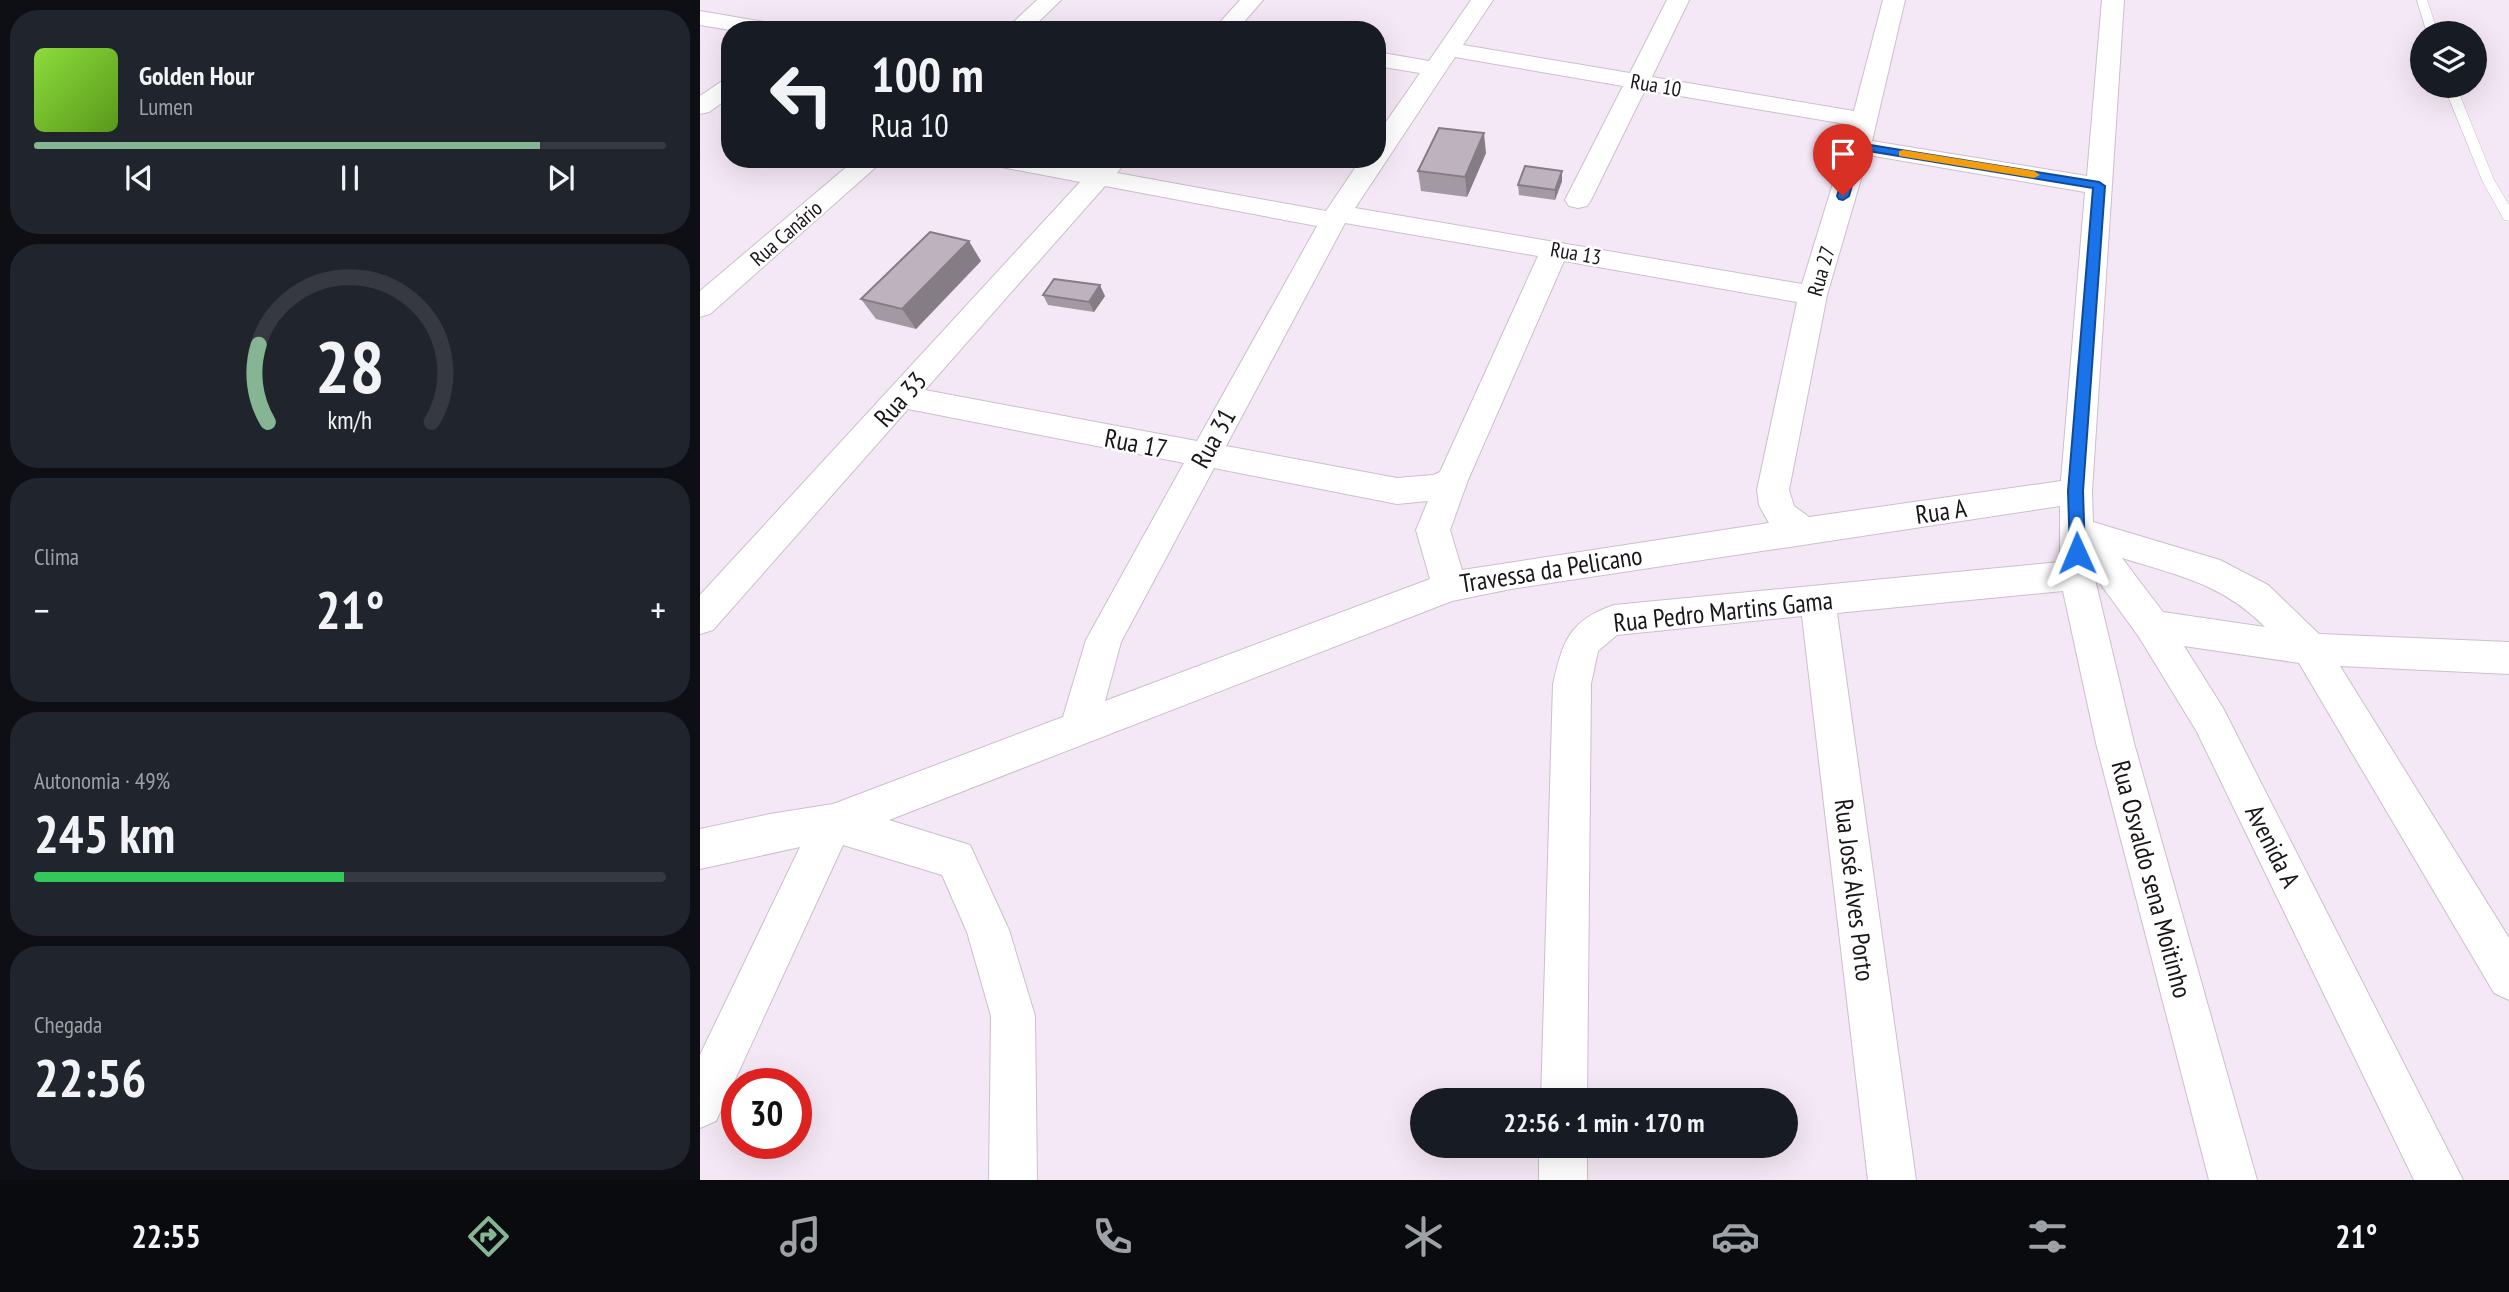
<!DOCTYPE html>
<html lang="pt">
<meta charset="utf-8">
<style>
:root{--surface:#171b24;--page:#20242c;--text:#f1f3f6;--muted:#9ea1a6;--line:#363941;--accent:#85b592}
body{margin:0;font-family:"PT Sans Narrow",sans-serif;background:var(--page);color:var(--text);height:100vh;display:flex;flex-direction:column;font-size:26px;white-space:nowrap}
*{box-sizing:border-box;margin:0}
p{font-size:23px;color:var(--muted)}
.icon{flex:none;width:38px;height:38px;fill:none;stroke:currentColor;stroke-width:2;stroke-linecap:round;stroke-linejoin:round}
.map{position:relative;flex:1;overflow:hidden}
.sheet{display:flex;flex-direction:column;gap:10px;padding:10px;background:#0d0f14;width:700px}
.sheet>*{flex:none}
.guide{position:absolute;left:21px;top:21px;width:665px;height:147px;border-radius:28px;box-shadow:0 7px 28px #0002;background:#171b24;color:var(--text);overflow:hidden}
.buttons{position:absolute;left:1710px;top:21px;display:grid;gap:14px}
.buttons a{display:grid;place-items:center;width:77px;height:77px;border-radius:50%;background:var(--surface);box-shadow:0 7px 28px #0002;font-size:35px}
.speed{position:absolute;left:21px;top:1068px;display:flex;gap:14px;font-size:35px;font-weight:700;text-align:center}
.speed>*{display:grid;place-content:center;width:91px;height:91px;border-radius:50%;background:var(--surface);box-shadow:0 7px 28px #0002;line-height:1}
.speed .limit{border:10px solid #d22;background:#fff;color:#111}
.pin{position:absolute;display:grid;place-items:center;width:60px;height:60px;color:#fff;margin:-72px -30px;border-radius:50% 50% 50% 0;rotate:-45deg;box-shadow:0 0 7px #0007}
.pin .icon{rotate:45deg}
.me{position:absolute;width:77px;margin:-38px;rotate:359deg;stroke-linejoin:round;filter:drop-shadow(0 0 5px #0008)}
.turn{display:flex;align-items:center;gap:24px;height:147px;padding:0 35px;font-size:32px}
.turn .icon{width:91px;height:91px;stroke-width:2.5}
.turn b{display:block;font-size:49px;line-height:60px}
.big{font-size:52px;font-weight:700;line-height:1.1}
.sheet .tile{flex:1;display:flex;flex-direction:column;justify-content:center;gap:10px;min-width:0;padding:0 24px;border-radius:28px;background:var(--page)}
.sheet .dial{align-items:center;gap:0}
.dial svg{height:182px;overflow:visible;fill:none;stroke:var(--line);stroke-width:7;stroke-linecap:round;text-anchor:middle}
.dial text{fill:var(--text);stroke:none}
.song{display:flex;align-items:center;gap:21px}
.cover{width:84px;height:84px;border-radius:10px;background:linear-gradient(135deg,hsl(90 70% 55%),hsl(90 70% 35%))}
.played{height:7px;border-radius:4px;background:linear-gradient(90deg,var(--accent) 80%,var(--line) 80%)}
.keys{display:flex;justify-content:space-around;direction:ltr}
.heat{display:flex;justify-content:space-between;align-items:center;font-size:38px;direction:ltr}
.charge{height:10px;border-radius:5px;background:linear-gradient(90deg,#34c759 49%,var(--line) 0)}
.trip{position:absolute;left:710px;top:1088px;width:388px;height:70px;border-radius:35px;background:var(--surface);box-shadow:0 7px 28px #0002;font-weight:700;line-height:70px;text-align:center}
.dock{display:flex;height:112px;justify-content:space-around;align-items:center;background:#090b0e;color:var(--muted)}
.dock .icon{width:49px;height:49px}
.dock .on{color:var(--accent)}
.dock b{font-size:32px;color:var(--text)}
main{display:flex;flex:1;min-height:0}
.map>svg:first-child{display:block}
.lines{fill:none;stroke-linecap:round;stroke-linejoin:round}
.lane-casing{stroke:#ccbfcc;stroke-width:1}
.street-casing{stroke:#ccbfcc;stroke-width:2}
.lane{fill:#fff;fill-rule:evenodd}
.street{fill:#fff;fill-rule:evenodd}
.wall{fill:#a399a3}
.shaded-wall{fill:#857d85}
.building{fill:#beb2be;stroke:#857d85;stroke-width:2}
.route{fill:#1a73e8;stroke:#114b97;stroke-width:2}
.slow{fill:#f59e0b}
.labels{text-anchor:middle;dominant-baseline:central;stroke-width:5;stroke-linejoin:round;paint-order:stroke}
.far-street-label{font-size:21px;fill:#191519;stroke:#fff}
.street-label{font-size:26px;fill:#191519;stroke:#fff}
</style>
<main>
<section class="sheet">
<div class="tile">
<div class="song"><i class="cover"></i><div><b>Golden Hour</b><p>Lumen</p></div></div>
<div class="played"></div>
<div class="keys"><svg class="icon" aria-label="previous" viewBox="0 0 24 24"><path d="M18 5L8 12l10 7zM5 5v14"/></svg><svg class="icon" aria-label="pause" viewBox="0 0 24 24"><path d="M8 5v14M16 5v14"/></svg><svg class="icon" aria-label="next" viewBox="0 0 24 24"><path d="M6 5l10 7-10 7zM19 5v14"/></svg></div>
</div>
<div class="tile dial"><svg viewBox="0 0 100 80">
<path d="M14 69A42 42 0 1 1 86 69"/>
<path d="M14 69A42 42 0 0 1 10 35" stroke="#85b592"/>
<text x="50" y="56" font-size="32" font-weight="700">28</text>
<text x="50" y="72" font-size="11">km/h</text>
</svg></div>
<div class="tile"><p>Clima</p>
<div class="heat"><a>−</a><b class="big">21°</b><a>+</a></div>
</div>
<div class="tile"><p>Autonomia · 49%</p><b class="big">245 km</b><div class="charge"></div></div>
<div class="tile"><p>Chegada</p><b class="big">22:56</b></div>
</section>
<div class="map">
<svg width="1809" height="1180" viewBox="0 0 1809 1180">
<rect width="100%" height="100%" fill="#f5e8f6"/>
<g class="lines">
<defs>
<g id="lane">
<path d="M1717 0H1727L1738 33H1727Z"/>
<path d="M1744 86H1756L1794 180 1809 205V221L1804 220 1782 180Z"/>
</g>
<g id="street">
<path d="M337 0H361L330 30H305Z"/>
<path d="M540 0H563L537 30H513Z"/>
<path d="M771 0H793L763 45 930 73 967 0H989L952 77 1154 111 1183 0H1205L1172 141 1387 176 1402 0H1424L1392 491 1393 522 1520 560 1568 585 1619 634 1809 642V674L1640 666 1809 938V1000L1794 993 1599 663 1484 646 1523 708 1763 1180H1714L1497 732 1439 637 1394 575 1434 743 1557 1180H1509L1396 743 1363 591 1137 613 1216 1180H1168L1102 616 917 635 898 651 891 684 887 1101H841L853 684C863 640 870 620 914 605L1360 562V506L811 589 752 601 189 820 270 845 309 930 335 1016 337 1180H289L291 1016 267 932 242 875 143 845 16 1121 0 1128V1055L100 847 0 869V829L70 814 133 804 363 717 386 640 484 463 208 409 13 630 0 634V595L380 182 301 167 292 164 288 159H344L393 168 401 159H428L417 173 626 211 661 159H677V135L720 73 677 66V52L729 61ZM755 57 923 86 865 200 869 206 878 208 887 206 891 200 945 90 1151 125 1102 284 655 208ZM1168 155 1385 192 1361 481 1109 517 1094 506 1089 490 1127 295ZM405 186 617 226 497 441 225 390ZM645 223 838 256 740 472 733 475 697 478 526 446ZM864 261 1097 302 1057 490 1059 505 1069 523 762 570 750 530 768 480ZM514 468 697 504 728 501 716 530 730 579 405 701 421 642ZM1422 558C1477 575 1523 584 1565 627L1463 612Z"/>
<path d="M0 11 70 23 78 25 81 30H30L0 25Z"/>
<path d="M30 79V97L9 112 0 114V96L22 81Z"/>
<path d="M156 159H185L10 314 0 317V291Z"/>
<rect x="839" y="1146" width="48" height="34"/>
</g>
</defs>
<use href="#lane" class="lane-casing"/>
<use href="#street" class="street-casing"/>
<use href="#lane" class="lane"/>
<use href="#street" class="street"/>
</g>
<g class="wall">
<path d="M786 153 767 197 721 191 718 171Z"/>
<path d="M862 181 855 200 819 195 818 185Z"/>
<path d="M281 261 216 329 176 319 161 299Z"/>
<path d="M343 295 405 296 394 312 348 305Z"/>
</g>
<g class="shaded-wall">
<path d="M784 133 786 153 767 197 765 177Z"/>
<path d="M862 171V181L855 200V190Z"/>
<path d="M269 241 281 261 216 329 202 309Z"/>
<path d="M400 285 405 296 394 312 389 302Z"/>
</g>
<g class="building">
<path d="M739 128 784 133 765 177 718 171Z"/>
<path d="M825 166 862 171 855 190 818 185Z"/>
<path d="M230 232 269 241 202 309 161 299Z"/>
<path d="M354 279 400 285 389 302 343 295Z"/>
</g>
<path class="route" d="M1158 143 1399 182 1405 186 1383 491 1385 553 1383 558H1372L1370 553 1368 491 1393 188 1162 150 1149 196 1143 200 1139 199 1137 196 1152 146Z"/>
<path class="slow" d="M1203 150 1334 171 1340 175 1334 178 1199 156V151Z"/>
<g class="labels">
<g class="far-street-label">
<text transform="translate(956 85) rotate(10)">Rua 10</text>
<text transform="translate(86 233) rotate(-41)">Rua Canário</text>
<text transform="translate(876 253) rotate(10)">Rua 13</text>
<text transform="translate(1121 271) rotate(-74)">Rua 27</text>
</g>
<g class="street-label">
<text transform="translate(200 399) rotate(-48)">Rua 33</text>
<text transform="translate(513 438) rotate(-61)">Rua 31</text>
<text transform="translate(436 443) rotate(11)">Rua 17</text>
<text transform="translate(1241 511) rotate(-8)">Rua A</text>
<text transform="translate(851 569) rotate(-9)">Travessa da Pelicano</text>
<text transform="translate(1023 611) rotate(-6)">Rua Pedro Martins Gama</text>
<text transform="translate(1573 846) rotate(63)">Avenida A</text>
<text transform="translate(1452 879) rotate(75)">Rua Osvaldo sena Moitinho</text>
<text transform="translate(1155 890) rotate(83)">Rua José Alves Porto</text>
</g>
</g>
</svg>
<div class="buttons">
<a><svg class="icon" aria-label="layers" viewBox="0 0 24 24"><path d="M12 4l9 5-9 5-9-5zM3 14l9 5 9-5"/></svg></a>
</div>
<div class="speed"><div class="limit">30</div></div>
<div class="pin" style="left:1143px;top:196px;background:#d93025"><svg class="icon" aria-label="arrive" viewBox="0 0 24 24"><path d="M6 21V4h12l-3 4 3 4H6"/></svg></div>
<svg class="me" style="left:1377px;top:553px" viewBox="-20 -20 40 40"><path d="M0-17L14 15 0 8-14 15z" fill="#1a73e8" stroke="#fff" stroke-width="4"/></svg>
<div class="trip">22:56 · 1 min · 170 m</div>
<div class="guide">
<div class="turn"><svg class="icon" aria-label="left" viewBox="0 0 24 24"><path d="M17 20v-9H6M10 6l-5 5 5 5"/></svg><div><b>100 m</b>Rua 10</div></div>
</div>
</div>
</main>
<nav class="dock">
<b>22:55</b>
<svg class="icon on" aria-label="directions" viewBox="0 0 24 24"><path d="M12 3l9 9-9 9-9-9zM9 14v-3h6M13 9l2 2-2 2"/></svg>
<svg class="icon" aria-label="music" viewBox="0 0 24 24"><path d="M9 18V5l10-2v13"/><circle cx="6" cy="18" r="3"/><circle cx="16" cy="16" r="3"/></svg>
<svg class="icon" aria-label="phone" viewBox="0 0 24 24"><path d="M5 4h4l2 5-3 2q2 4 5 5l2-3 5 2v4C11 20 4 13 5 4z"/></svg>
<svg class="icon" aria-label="climate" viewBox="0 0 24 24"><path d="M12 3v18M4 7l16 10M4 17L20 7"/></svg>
<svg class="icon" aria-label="car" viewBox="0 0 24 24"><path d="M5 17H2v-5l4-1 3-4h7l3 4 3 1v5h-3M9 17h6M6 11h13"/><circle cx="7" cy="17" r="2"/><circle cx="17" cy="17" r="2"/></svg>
<svg class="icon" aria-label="filters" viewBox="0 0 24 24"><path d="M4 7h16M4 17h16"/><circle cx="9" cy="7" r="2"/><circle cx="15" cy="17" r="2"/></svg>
<b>21°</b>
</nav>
